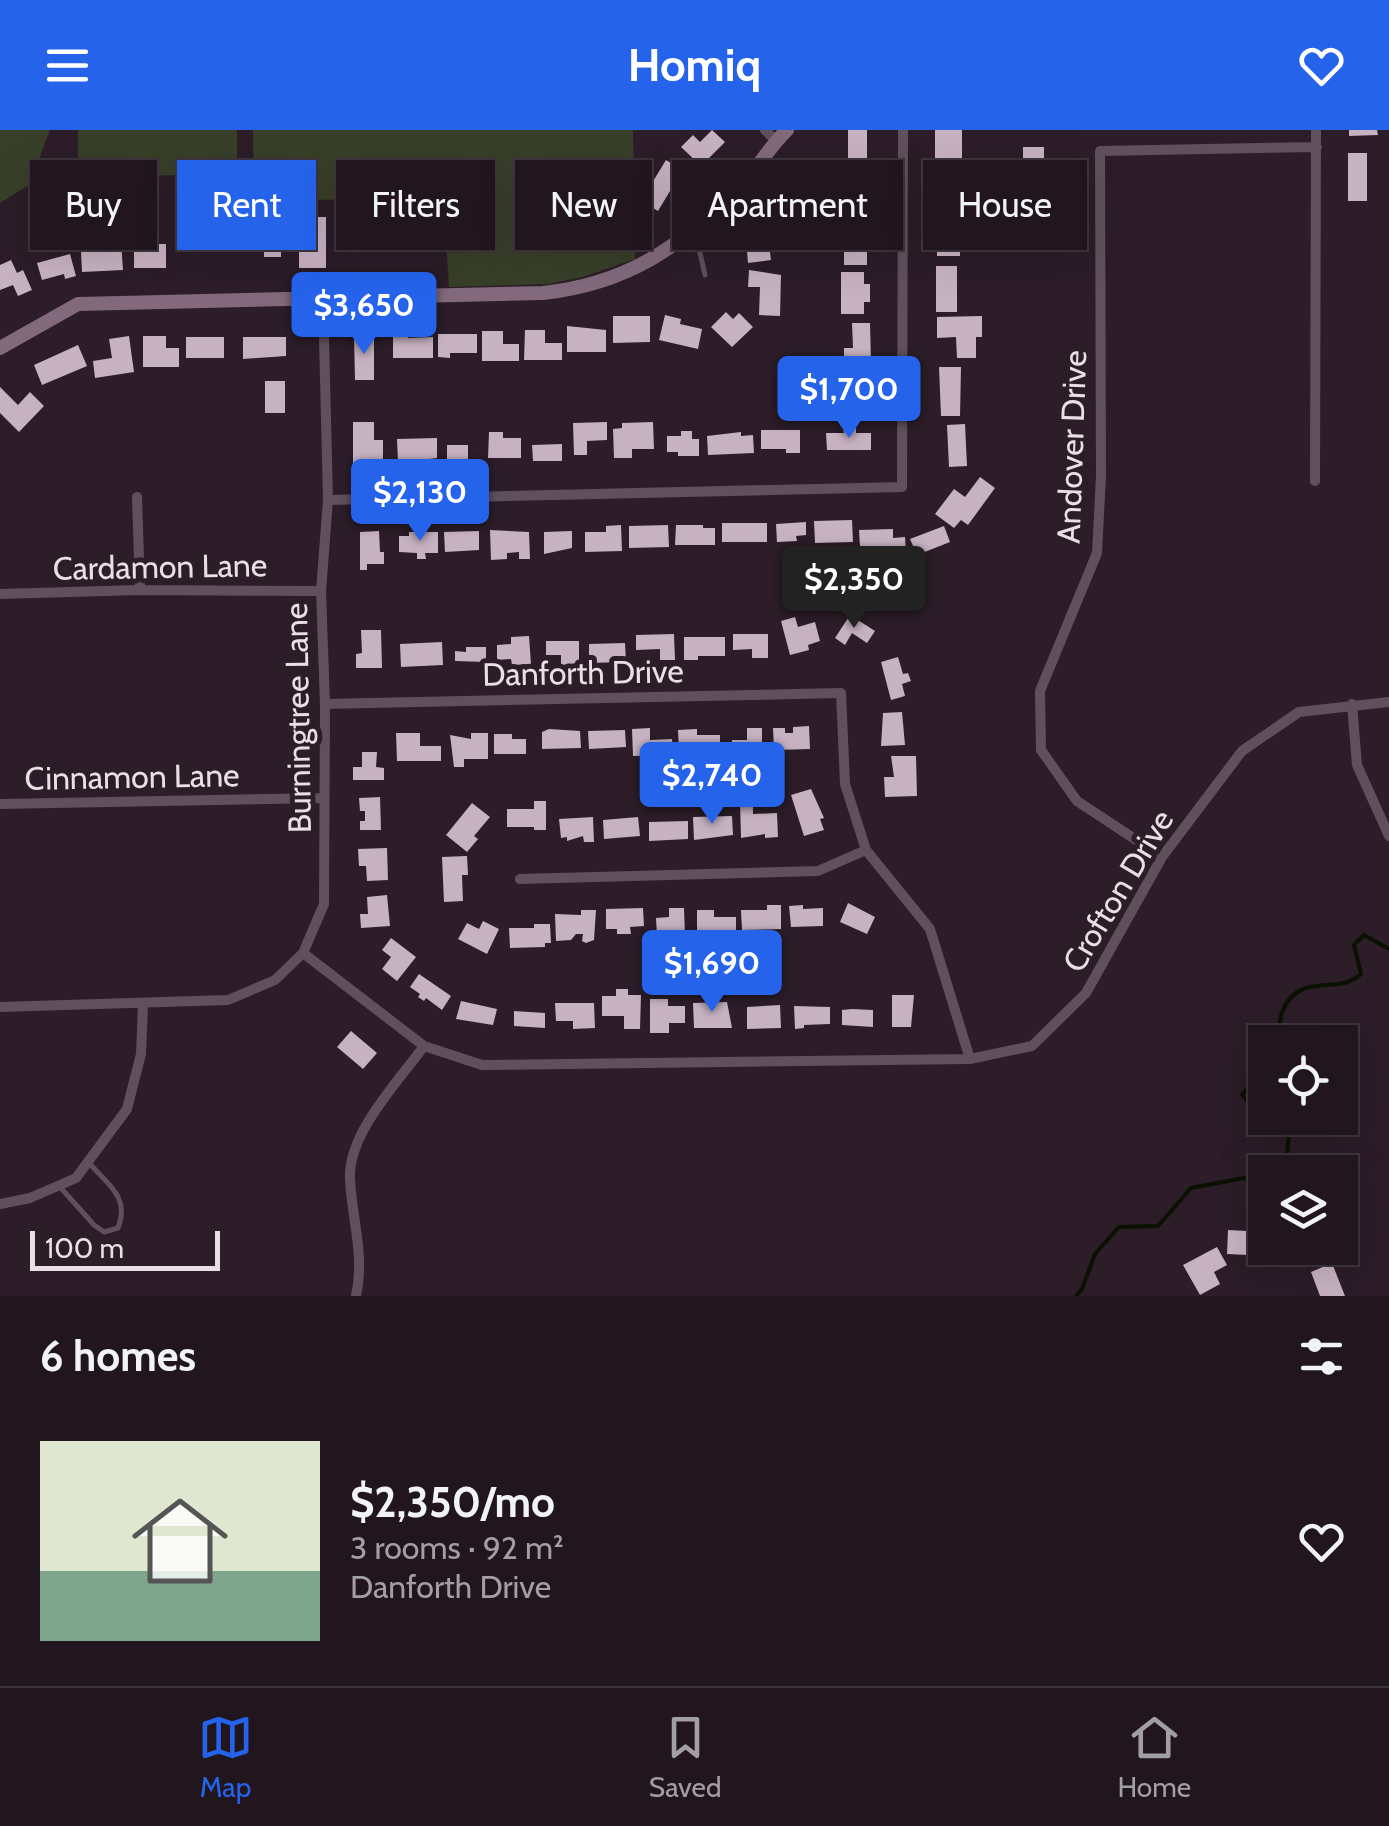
<!DOCTYPE html>
<meta charset="utf-8">
<style>
:root{--surface:#21161e;--page:#2d232b;--text:#f1f3f6;--muted:#a29fa4;--line:#3e353c;--accent:#2563eb}
body{margin:0;font-family:Cabin,sans-serif;background:var(--page);color:var(--text);height:100vh;display:flex;flex-direction:column;font-size:38px;white-space:nowrap}
*{box-sizing:border-box;margin:0}
p{font-size:32px;color:var(--muted)}
.icon{flex:none;width:55px;height:55px;fill:none;stroke:currentColor;stroke-width:2;stroke-linecap:round;stroke-linejoin:round}
.map{position:relative;height:1166px;overflow:hidden}
.details{display:flex;flex-direction:column;background:var(--surface);flex:1}
.details>*{flex:none}
.guide{position:absolute;left:30px;top:30px;width:1330px;height:90px;display:flex;gap:20px}
.controls{position:absolute;left:1248px;top:895px;display:grid;gap:20px}
.controls a{display:grid;place-items:center;width:110px;height:110px;border-radius:0px;background:var(--surface);box-shadow:0 10px 40px #0002,0 0 0 2px var(--line);font-size:50px}
.scale{position:absolute;left:30px;bottom:25px;width:190px;box-sizing:border-box;padding-left:10px;border:5px solid #eadfe7;border-top:0;font-size:28px;line-height:35px;white-space:nowrap;color:#eadfe7;-webkit-text-stroke:8px #2c1d28;paint-order:stroke}
.price{position:absolute;translate:-50% -85px;padding:0 22px;border-radius:10px;background:var(--accent);color:#fff;font-size:32px;line-height:65px;filter:drop-shadow(0 2px 5px #0008)}
.price::after{content:'';position:absolute;left:50%;top:60px;width:30px;height:22px;margin-left:-15px;background:inherit;clip-path:polygon(0 0,100% 0,50% 100%)}
.price.current{background:#222;color:#fff}
ul{padding:0;list-style:none}
li{display:flex;align-items:center;gap:30px;height:250px;padding:0 40px}
li+li{border-top:2px solid var(--line)}
li span{display:grid;place-items:center;flex:none;width:280px;height:200px;border-radius:0px;color:#555}
li>.icon{margin-inline-start:auto}
span .icon{width:120px;height:120px;fill:#fffc;stroke-width:1}
li b{font-size:42px}
h2{display:flex;justify-content:space-between;align-items:center;height:120px;padding:0 40px;font-size:42px}
.chip{padding:0 35px;border-radius:0px;background:var(--surface);box-shadow:0 10px 40px #0002,0 0 0 2px var(--line);font-size:35px;line-height:90px}
.chip.current{background:var(--accent);color:#fff}
header{display:flex;justify-content:space-between;align-items:center;height:130px;padding:0 40px;background:var(--accent);color:#fff;font-size:45px;font-weight:700}
.menu{display:flex;justify-content:space-around;align-items:center;height:140px;border-top:2px solid var(--line);background:var(--surface);font-size:28px;color:var(--muted)}
.menu a{display:grid;justify-items:center;gap:5px}
.menu .current{color:var(--accent)}
.map>svg:first-child{display:block}
.green{fill:#383f29}
.lines{fill:none;stroke-linecap:round;stroke-linejoin:round}
.stream{stroke:#0a1100;stroke-width:4}
.building{fill:#c7b2c2}
.lane{stroke:#60505c;stroke-width:5}
.street{stroke:#60505c;stroke-width:10}
.secondary{stroke:#826a7c;stroke-width:14}
.labels{text-anchor:middle;stroke-width:10;stroke-linejoin:round;paint-order:stroke}
.street-label{font-size:32px;fill:#eadfe7;stroke:#2c1d28}
</style>
<header><svg class="icon" aria-label="menu" viewBox="0 0 24 24"><path d="M4 6h16M4 12h16M4 18h16"/></svg>Homiq<svg class="icon" aria-label="heart" viewBox="0 0 24 24"><path d="M12 20l-8-8c-3-5 5-10 8-4 3-6 11-1 8 4z"/></svg></header>
<div class="map">
<svg width="1389" height="1166" viewBox="0 0 1389 1166">
<rect width="100%" height="100%" fill="#2c1d28"/>
<path class="green" d="M0,0H50L29,55L0,73Z
M78,0H237V44L78,47Z
M253,0H633L635,129L583,147L548,154L449,157L443,66L254,72Z"/>
<g class="lines">
<path class="stream" d="M1284,912C1274,893 1283,866 1306,858C1325,852 1345,859 1361,844L1354,815L1364,805L1389,819
M1265,948L1256,947L1242,965L1257,981L1265,983
M1269,1042L1287,1024L1289,1004L1272,988
M1076,1166L1082,1159L1095,1124L1119,1097L1158,1096L1191,1058L1265,1044"/>
</g>
<path class="building" d="M712,0L725,12L701,36L681,17L693,5L700,12Z
M848,0H867V30H848Z
M935,0H962V35H935Z
M1349,0H1377L1378,5L1349,6Z
M1023,17H1044V35H1055V51H1023Z
M1348,23H1367V71H1348Z
M666,30L692,46L682,62L673,56L658,81L641,71Z
M847,39H864V68H869V86H847Z
M935,42H960V83H935Z
M793,46L807,59L780,89L766,76Z
M1026,67H1059V83H1053V90H1062V107H1032V80H1026Z
M299,87H326V138H299Z
M264,92H281V127H264Z
M844,94H867V135H844Z
M937,95H960V126H937Z
M767,98L771,130L748,133L747,121H742L740,101Z
M181,100H222V121H181Z
M121,111L123,140L82,142L81,121L105,120V112Z
M134,114H166V138H134Z
M70,124L76,146L65,149L64,144L42,150L37,133Z
M11,130L17,143L23,140L32,160L18,166L13,155L0,160V135Z
M936,136H957V182H936Z
M749,140L781,145L780,186L759,185L760,157H748Z
M841,142H864V154H870V172H864V184H841Z
M726,182L733,189L739,183L753,197L732,217L711,197Z
M665,185L681,189L680,194L702,199L698,219L659,210Z
M613,186H650V212L613,213Z
M982,186V207H976V228H957L956,207L937,208V187Z
M852,193H870L871,232L844,233V218H853Z
M567,196L606,200V222H567Z
M525,200H545V213H562V230H524Z
M482,201H503V214H519V231H482Z
M393,203H408V208L433,207V228H393Z
M438,204H477V223H450V228L438,227Z
M354,205H374V250H355Z
M129,206L134,242L95,248L93,231L112,228L109,209Z
M143,206H166V218H179V237H143Z
M186,207H224V228H186Z
M243,207H286V226L243,229Z
M78,215L87,236L42,255L34,235Z
M939,237H961L960,286H941Z
M848,241H866L870,280H849Z
M265,251H285V283H265Z
M0,257L18,275L30,262L44,276L19,302L0,283Z
M353,292H374V310H383V332H372V337H353Z
M607,292V310L587,311V325H574L573,293Z
M653,292L654,319H632V328H614L613,299L622,298V293Z
M965,294L967,336L949,337L947,295Z
M843,298H856V303H871V320H827L826,303H844Z
M761,300H800V323H786V319H761Z
M681,301H692V309H699V326H678V322H667V306H681Z
M489,302H503V308H521V328H488Z
M741,302V306L753,305L754,323L708,325L707,306Z
M437,308V328L398,333L397,309Z
M562,314V331H533L532,315Z
M447,315H468V332H447Z
M980,347L995,358L968,395L961,390L954,398L935,384L954,359L965,367Z
M852,390L853,412L815,413L814,391Z
M806,392V405L796,406L797,411L777,412L776,394Z
M722,393H767V412H722Z
M621,395L622,421L585,422V402H606V396Z
M668,395L669,417L629,418V396Z
M676,395H703V398H715V415H675Z
M944,396L950,412L917,425L910,409Z
M893,399V408L905,407L906,422L878,423L877,416L860,417L859,400Z
M490,400L529,402L530,429H519V422L507,423V429L491,430Z
M379,401L380,422H384V434H367V440H360V402Z
M479,401V420L445,422L444,402Z
M572,401V418L544,424V402Z
M409,402H438V423H425L426,429H417V423L399,422V406H409Z
M850,485L875,501L867,513L852,503L845,515L835,508Z
M795,487L798,497L815,492L820,511L808,515L809,520L790,525L781,491Z
M361,500H381L382,538H356V524L362,523Z
M674,504L675,530H660V519L636,520V505Z
M733,504H768V528H752V519L733,520Z
M529,506L531,534L512,535L511,529L497,530V515L511,514V507Z
M684,507H725V526H698V530H684Z
M546,511H579V534L561,535V525H546Z
M442,512L443,535L401,537L400,514Z
M625,513L626,532L589,533V514Z
M466,517H486V532L455,531V521L466,522Z
M898,527L903,544L908,543L911,551L902,554L905,566L891,570L881,532Z
M902,582L905,615L881,616L883,583Z
M809,596L810,619L774,620L773,598H785V603H793V597Z
M650,598V610L672,609L673,625L633,626L632,599Z
M747,598H762V627H732V610H747Z
M549,599L580,601L581,618L542,619V602Z
M697,599V605H720V622L679,623L678,600Z
M625,600L626,617L589,619L588,601Z
M396,603H420V616H441V631H397Z
M471,603H488V629H464V637H454L450,605L471,609Z
M494,604H512V609H526V624H494Z
M362,622H377L376,637L384,638V650H353V637H362Z
M891,626H916L917,666L885,667L884,647H894Z
M811,659L824,688L820,689L824,700L804,706L791,665Z
M380,667L381,700H360V691H365V681H360L359,668Z
M534,671H546V700H534V697H507V679H534Z
M740,671H753V684L777,683L778,707L765,708V704L741,708Z
M472,673L490,687L474,706L478,709L467,722L446,705Z
M732,686L733,705L694,710L693,687Z
M593,687L594,712H584L583,706L567,711V707L561,708L559,689Z
M638,687L640,706L604,709L603,690Z
M688,691V709L649,711V692Z
M387,718L388,750L367,751L366,736H359L358,719Z
M467,726L468,745H462L463,771L444,772L442,727Z
M387,765L390,796L361,798L360,784H368L367,767Z
M848,773L875,787L867,804L840,792Z
M767,775H781V799L742,800L741,780H767Z
M803,775V779L823,778V796L791,797L789,776Z
M643,778L644,796L630,797L631,804H617V799H606V779Z
M669,778H684L685,806L657,807L656,788L669,787Z
M581,780H596L594,810L586,813L582,811L583,804H576L571,810L556,811L555,784L581,785Z
M697,780H714V787H736V805H697Z
M483,791L499,799L487,824L458,809L467,793L479,799Z
M534,794H550L551,813H545V817L510,818L509,798H534Z
M391,808L416,827L397,851L382,839L391,827L382,820Z
M419,844L451,866L442,880L426,868L424,871L418,867L420,864L410,857Z
M616,859H628V865H641L640,899H624V886H602V866H616Z
M892,865H914L911,897H892Z
M650,869H668V876H685V893H669V903H650Z
M461,871L497,879L493,895L456,889Z
M727,872L732,898H694L693,873Z
M555,873H594L595,898L573,899V891H556Z
M780,875L781,898L747,899V877Z
M794,876L830,877V894L804,895V898L795,899Z
M852,879L873,880V897L842,895V880Z
M514,881L545,883V898L514,896Z
M351,901L377,923L363,939L337,917Z
M1228,1100L1265,1102L1266,1134H1249V1125L1227,1124Z
M1217,1117L1227,1135L1214,1142L1220,1154L1200,1165L1183,1135Z
M1277,1118H1319L1316,1130L1297,1125L1294,1137L1273,1132Z
M1332,1133L1345,1166H1320L1311,1142Z"/>
<g class="lines">
<path class="lane" d="M695,101L705,145
M61,1058L94,1095L104,1102L118,1098C130,1068 109,1055 90,1034"/>
<path class="street" d="M765,0L776,11
M1315,351L1316,0
M137,367L140,460
M328,370L902,357L903,0
M0,464L140,460L321,461
M325,574L841,563L845,654L866,720L930,799L970,929
M1352,574L1357,635L1389,706
M0,674L324,668
M1162,727L1077,671L1041,620L1040,561L1097,423L1101,346L1100,21L1317,17
M520,749L818,741L866,720
M303,823L424,916L482,935L970,929L1032,916L1086,863L1162,727L1242,621L1299,582L1389,572
M0,877L228,870L275,850L303,823L324,774L325,574L321,461L328,370L323,168
M0,1074L30,1068L76,1048L127,979L141,924L143,874
M356,1166C365,1126 352,1089 350,1050C347,1004 398,952 424,916"/>
<path class="secondary" d="M0,218L78,174L543,163C626,154 679,118 737,60C756,42 768,18 787,0"/>
</g>
<g class="labels">
<g class="street-label">
<text transform="translate(1072 317) rotate(-88)" y="11">Andover Drive</text>
<text transform="translate(160 437) rotate(-1)" y="11">Cardamon Lane</text>
<text transform="translate(583 543) rotate(-1)" y="11">Danforth Drive</text>
<text transform="translate(298 588) rotate(-91)" y="11">Burningtree Lane</text>
<text transform="translate(132 647) rotate(-1)" y="11">Cinnamon Lane</text>
<text transform="translate(1118 761) rotate(-59)" y="11">Crofton Drive</text>
</g>
</g>
</svg>
<div class="controls">
<a><svg class="icon" aria-label="locate" viewBox="0 0 24 24"><circle cx="12" cy="12" r="6"/><path d="M12 2v4M12 18v4M2 12h4M18 12h4"/></svg></a>
<a><svg class="icon" aria-label="layers" viewBox="0 0 24 24"><path d="M12 4l9 5-9 5-9-5zM3 14l9 5 9-5"/></svg></a>
</div>
<div class="scale">100 m</div>
<b class="price" style="left:364px;top:227px">$3,650</b>
<b class="price" style="left:849px;top:311px">$1,700</b>
<b class="price" style="left:420px;top:414px">$2,130</b>
<b class="price current" style="left:854px;top:501px">$2,350</b>
<b class="price" style="left:712px;top:697px">$2,740</b>
<b class="price" style="left:712px;top:885px">$1,690</b>
<div class="guide">
<a class="chip">Buy</a>
<a class="chip current">Rent</a>
<a class="chip">Filters</a>
<a class="chip">New</a>
<a class="chip">Apartment</a>
<a class="chip">House</a>
</div>
</div>
<section class="details">
<h2>6 homes<svg class="icon" aria-label="filters" viewBox="0 0 24 24"><path d="M4 7h16M4 17h16"/><circle cx="9" cy="7" r="2"/><circle cx="15" cy="17" r="2"/></svg></h2>
<ul>
<li><span style="background:linear-gradient(#dfe7d0 65%,#7fa58c 0)"><svg class="icon" aria-label="home" viewBox="0 0 24 24"><path d="M3 11l9-7 9 7M6 9v11h12V9"/></svg></span><div><b>$2,350/mo</b><p>3 rooms · 92 m²</p><p>Danforth Drive</p></div><svg class="icon" aria-label="heart" viewBox="0 0 24 24"><path d="M12 20l-8-8c-3-5 5-10 8-4 3-6 11-1 8 4z"/></svg></li>
</ul>
</section>
<nav class="menu">
<a class="current"><svg class="icon" aria-label="map" viewBox="0 0 24 24"><path d="M3 6l6-2 6 2 6-2v14l-6 2-6-2-6 2zM9 4v14M15 6v14"/></svg>Map</a>
<a><svg class="icon" aria-label="saved" viewBox="0 0 24 24"><path d="M7 4h10v16l-5-4-5 4z"/></svg>Saved</a>
<a><svg class="icon" aria-label="home" viewBox="0 0 24 24"><path d="M3 11l9-7 9 7M6 9v11h12V9"/></svg>Home</a>
</nav>
